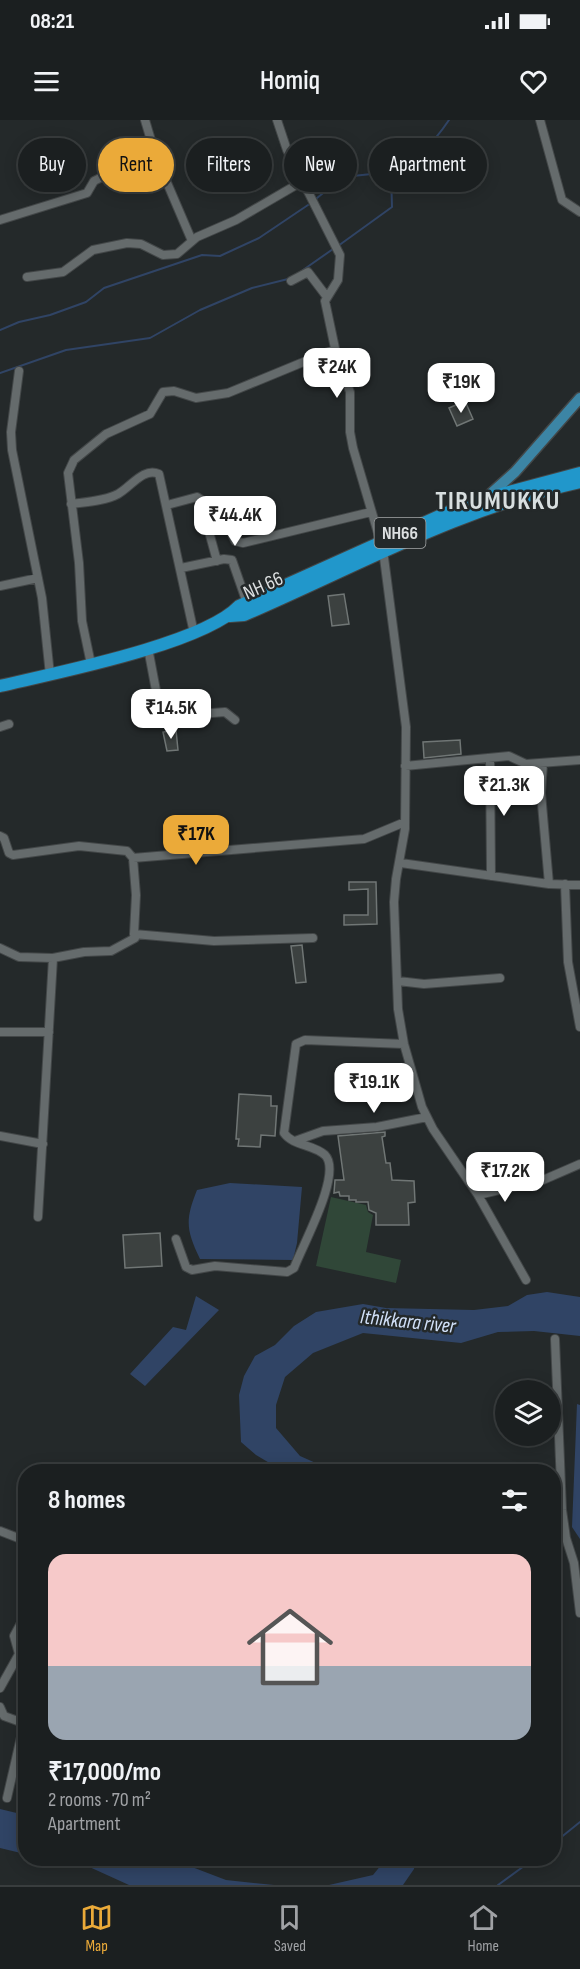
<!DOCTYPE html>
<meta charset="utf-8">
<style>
:root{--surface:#1b1f20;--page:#282c2d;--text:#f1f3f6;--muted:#a0a2a5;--line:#393d3e;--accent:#ebaa39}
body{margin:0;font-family:"Sofia Sans Condensed",sans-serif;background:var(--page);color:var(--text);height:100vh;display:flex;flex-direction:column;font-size:22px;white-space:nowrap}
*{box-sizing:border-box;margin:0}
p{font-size:20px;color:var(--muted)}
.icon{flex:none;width:33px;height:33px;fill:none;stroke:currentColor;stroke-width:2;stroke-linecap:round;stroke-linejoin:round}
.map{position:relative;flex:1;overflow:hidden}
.drawer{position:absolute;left:18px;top:1344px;width:543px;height:402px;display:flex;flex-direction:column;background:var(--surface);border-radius:24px;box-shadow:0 3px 15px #0003,0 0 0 2px var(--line)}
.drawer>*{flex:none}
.banner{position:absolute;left:18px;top:18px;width:544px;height:54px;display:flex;gap:12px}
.tools{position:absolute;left:495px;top:1260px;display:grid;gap:12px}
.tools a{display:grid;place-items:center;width:66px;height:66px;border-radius:50%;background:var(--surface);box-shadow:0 3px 15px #0003,0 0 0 2px var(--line);font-size:30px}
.price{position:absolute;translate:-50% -51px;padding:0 14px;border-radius:12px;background:#fff;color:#222;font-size:20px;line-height:39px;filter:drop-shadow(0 2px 3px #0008)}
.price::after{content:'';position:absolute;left:50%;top:36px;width:18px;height:14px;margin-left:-9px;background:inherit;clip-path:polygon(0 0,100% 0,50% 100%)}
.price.active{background:var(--accent);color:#111}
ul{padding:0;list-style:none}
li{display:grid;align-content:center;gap:12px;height:318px;padding:0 30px}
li+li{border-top:2px solid var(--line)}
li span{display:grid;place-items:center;height:186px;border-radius:18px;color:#555}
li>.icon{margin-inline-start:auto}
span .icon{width:108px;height:108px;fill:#fffc;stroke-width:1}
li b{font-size:26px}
h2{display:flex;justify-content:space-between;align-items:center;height:72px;padding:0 30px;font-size:26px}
.pill{padding:0 21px;border-radius:27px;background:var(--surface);box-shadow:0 3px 15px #0003,0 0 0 2px var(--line);font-size:21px;line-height:54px}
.pill.active{background:var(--accent);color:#111}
.status{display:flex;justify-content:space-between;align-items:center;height:42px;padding:0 30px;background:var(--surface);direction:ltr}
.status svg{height:16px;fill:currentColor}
header{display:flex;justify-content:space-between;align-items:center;height:78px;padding:0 30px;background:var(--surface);font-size:27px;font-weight:600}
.tab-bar{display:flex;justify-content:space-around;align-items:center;height:84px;border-top:2px solid var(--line);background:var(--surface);font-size:16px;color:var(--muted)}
.tab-bar a{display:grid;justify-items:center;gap:3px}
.tab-bar .active{color:var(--accent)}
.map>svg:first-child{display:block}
.green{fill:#304738}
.water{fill:#304465}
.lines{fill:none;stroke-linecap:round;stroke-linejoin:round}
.stream{stroke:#304465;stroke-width:2}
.building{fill:#3c4140;stroke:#707675;stroke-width:1.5}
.minor-casing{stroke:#434748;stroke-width:10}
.major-casing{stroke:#434748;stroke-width:13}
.highway-casing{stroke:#434748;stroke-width:14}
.minor{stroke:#656b6c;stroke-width:8}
.major{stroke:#3c85a5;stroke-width:10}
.highway{stroke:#2197cb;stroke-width:12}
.labels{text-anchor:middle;stroke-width:5;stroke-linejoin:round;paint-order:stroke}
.shield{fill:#24292a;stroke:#a5a8a9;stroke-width:1.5}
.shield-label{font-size:18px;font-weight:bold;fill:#dcdfe0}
.street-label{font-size:20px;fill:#dcdfe0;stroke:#24292a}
.water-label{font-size:21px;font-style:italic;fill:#d1e0f8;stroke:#24292a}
.district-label{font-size:26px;font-weight:bold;letter-spacing:1.5px;fill:#d8dfe0;stroke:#24292a}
</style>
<div class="status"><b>08:21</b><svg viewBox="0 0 49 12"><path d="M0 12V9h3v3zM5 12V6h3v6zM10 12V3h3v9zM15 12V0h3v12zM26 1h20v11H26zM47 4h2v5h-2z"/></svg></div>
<header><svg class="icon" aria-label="menu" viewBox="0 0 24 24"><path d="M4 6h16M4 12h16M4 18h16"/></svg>Homiq<svg class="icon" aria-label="heart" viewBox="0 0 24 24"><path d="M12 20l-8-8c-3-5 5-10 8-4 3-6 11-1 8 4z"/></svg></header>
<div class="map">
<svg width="580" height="1765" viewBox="0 0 580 1765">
<rect width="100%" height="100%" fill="#24292a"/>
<path class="green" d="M331,1077L366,1085L368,1092L373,1095L366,1132L401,1140L396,1163L316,1146Z"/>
<path class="water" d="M230,1063L302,1067L297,1123L293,1140L200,1139C186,1110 185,1100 197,1070Z
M547,1172L580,1177V1216L534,1211L498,1212L461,1223L363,1213L313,1233L285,1257L276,1285V1308L300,1336L334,1351H283L256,1335L241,1322L239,1275L244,1256L255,1236L275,1225L294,1206L316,1192L363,1184L386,1188L474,1190L508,1186L527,1175Z
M196,1176L219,1190L145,1266L130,1254L173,1207L186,1210Z
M577,1284L580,1285V1419L572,1407Z
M0,1689L25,1695V1734L0,1728Z
M61,1739H171L226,1760L274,1765H129L74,1740Z
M386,1739H416L414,1749L403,1765H329L373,1755Z"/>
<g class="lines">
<path class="stream" d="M317,78L343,57L391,52
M338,126L392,87L391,52C417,39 433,24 449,0
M303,150L333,129
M0,210L19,202L50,195L86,182L104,168L202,135L220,136L259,118L308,85
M0,253L66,230L150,218L200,190L252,168L288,159
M554,1723L580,1702
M498,1765L535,1738"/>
</g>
<path class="building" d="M465,281L473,299L457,306L449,288Z
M344,474L349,504L332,506L328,476Z
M176,610L178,630L167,631L163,612Z
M460,620L461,634L424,638L423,622Z
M349,762H376L377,804L344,805V795H368V769L349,770Z
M302,825L306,862L296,863L291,826Z
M239,974L271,976V986H277L275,1016L261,1015L260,1027L238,1026L239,1019H236Z
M385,1012V1016L382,1017L386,1043H390L392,1060L414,1061L415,1082L408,1083L409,1105H376V1093L369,1090L368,1082H356V1080H349V1076H340L339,1072L334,1073L335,1060H344L338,1016Z
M160,1113L162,1146L125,1148L123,1115Z"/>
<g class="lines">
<g class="minor-casing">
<path id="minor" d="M145,0L156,37L192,121
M277,0L287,30L340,135L338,160L325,181L336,233L350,272V312L353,328L383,430L406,607L405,709L396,759L394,782L398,889L404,924L422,987L433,1009L478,1075
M540,0L562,80L580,92
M0,100L87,73L94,61L100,58L159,43
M27,157L63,152L93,130L127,123L141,124L163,135L177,134L197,117L236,100L303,61
M291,161L308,152L327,177
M19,251L11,312L12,330L42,478L50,555
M71,384C86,382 105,381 118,374C131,367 143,347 159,354L194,513
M167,385L197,377L200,379L217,441
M228,406L235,421L243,423L371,392
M181,448L224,439L232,440L247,483
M0,466L38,458
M148,528L161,597L225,592L235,600
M91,544L82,501L79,443L68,353L74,340L106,314L150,294L163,272L174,271L196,278L228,273L335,229
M0,607L9,604
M490,638L491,756
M543,643L541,673L549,764
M405,646L509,636L526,644L580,640
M0,716L4,718L9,733L13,735L79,726L127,731L133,738L364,719L405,702
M133,738L136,775L134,814
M401,743L549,764L580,765
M565,764L568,842L580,907
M0,828L19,837L53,838L84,832L111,831L135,818L134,814L214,821L313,818
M398,861L424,864L500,858
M0,912H49
M0,1016L43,1024
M295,1021L323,1011L377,1007L427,997
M38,1097L53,838
M176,1119L186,1147L192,1150L215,1146L287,1152L294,1148C302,1126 343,1053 325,1035C313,1024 293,1026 284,1013L296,924L305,920L404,924
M526,1160L478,1075L543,1060L580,1044
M555,1219L562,1390L566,1418L574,1443L580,1493
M0,1411L26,1421
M0,1568L19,1534L14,1516L26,1494
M0,1587L4,1596L26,1604
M7,1678L24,1604"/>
</g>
<g class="major-casing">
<path id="major" d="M486,378L515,352L580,278"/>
</g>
<g class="highway-casing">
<path id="highway" d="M230,496L244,495C358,446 457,389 580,362
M0,566C55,553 203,524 239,486L446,393L486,378L580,353"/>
</g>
<use href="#minor" class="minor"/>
<use href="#major" class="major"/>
<use href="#highway" class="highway"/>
</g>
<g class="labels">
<rect class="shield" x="374.5" y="398" width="51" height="30" rx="4.5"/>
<g class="shield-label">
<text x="400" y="419">NH66</text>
</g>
<g class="street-label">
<text transform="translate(263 465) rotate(-24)" y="7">NH 66</text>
</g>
<g class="water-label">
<text transform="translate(408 1201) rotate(6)" y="7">Ithikkara river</text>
</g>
<g class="district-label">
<text x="498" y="389">TIRUMUKKU</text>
</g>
</g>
</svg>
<div class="tools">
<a><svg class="icon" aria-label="layers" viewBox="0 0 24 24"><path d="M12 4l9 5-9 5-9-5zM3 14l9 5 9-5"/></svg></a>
</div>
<b class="price" style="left:337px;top:279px">₹24K</b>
<b class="price" style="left:461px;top:294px">₹19K</b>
<b class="price" style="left:235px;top:427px">₹44.4K</b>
<b class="price" style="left:171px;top:620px">₹14.5K</b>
<b class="price" style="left:504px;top:697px">₹21.3K</b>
<b class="price active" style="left:196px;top:746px">₹17K</b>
<b class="price" style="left:374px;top:994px">₹19.1K</b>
<b class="price" style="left:505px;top:1083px">₹17.2K</b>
<div class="banner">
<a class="pill">Buy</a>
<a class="pill active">Rent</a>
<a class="pill">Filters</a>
<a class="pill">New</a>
<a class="pill">Apartment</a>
</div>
<section class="drawer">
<h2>8 homes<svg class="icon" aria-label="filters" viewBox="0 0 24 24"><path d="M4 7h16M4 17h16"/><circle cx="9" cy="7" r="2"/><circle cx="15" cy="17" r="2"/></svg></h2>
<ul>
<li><span style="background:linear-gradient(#f6c9c9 60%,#9aa5b1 0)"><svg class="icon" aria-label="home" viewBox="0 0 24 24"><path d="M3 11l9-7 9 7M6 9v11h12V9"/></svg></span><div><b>₹17,000/mo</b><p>2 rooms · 70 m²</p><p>Apartment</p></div></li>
</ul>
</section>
</div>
<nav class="tab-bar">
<a class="active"><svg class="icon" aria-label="map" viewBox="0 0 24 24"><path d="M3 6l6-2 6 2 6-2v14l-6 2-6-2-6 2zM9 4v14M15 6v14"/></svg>Map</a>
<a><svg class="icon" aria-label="saved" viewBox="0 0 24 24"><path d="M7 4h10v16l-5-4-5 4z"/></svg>Saved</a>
<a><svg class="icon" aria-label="home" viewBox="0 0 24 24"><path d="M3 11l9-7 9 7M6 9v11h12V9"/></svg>Home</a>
</nav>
